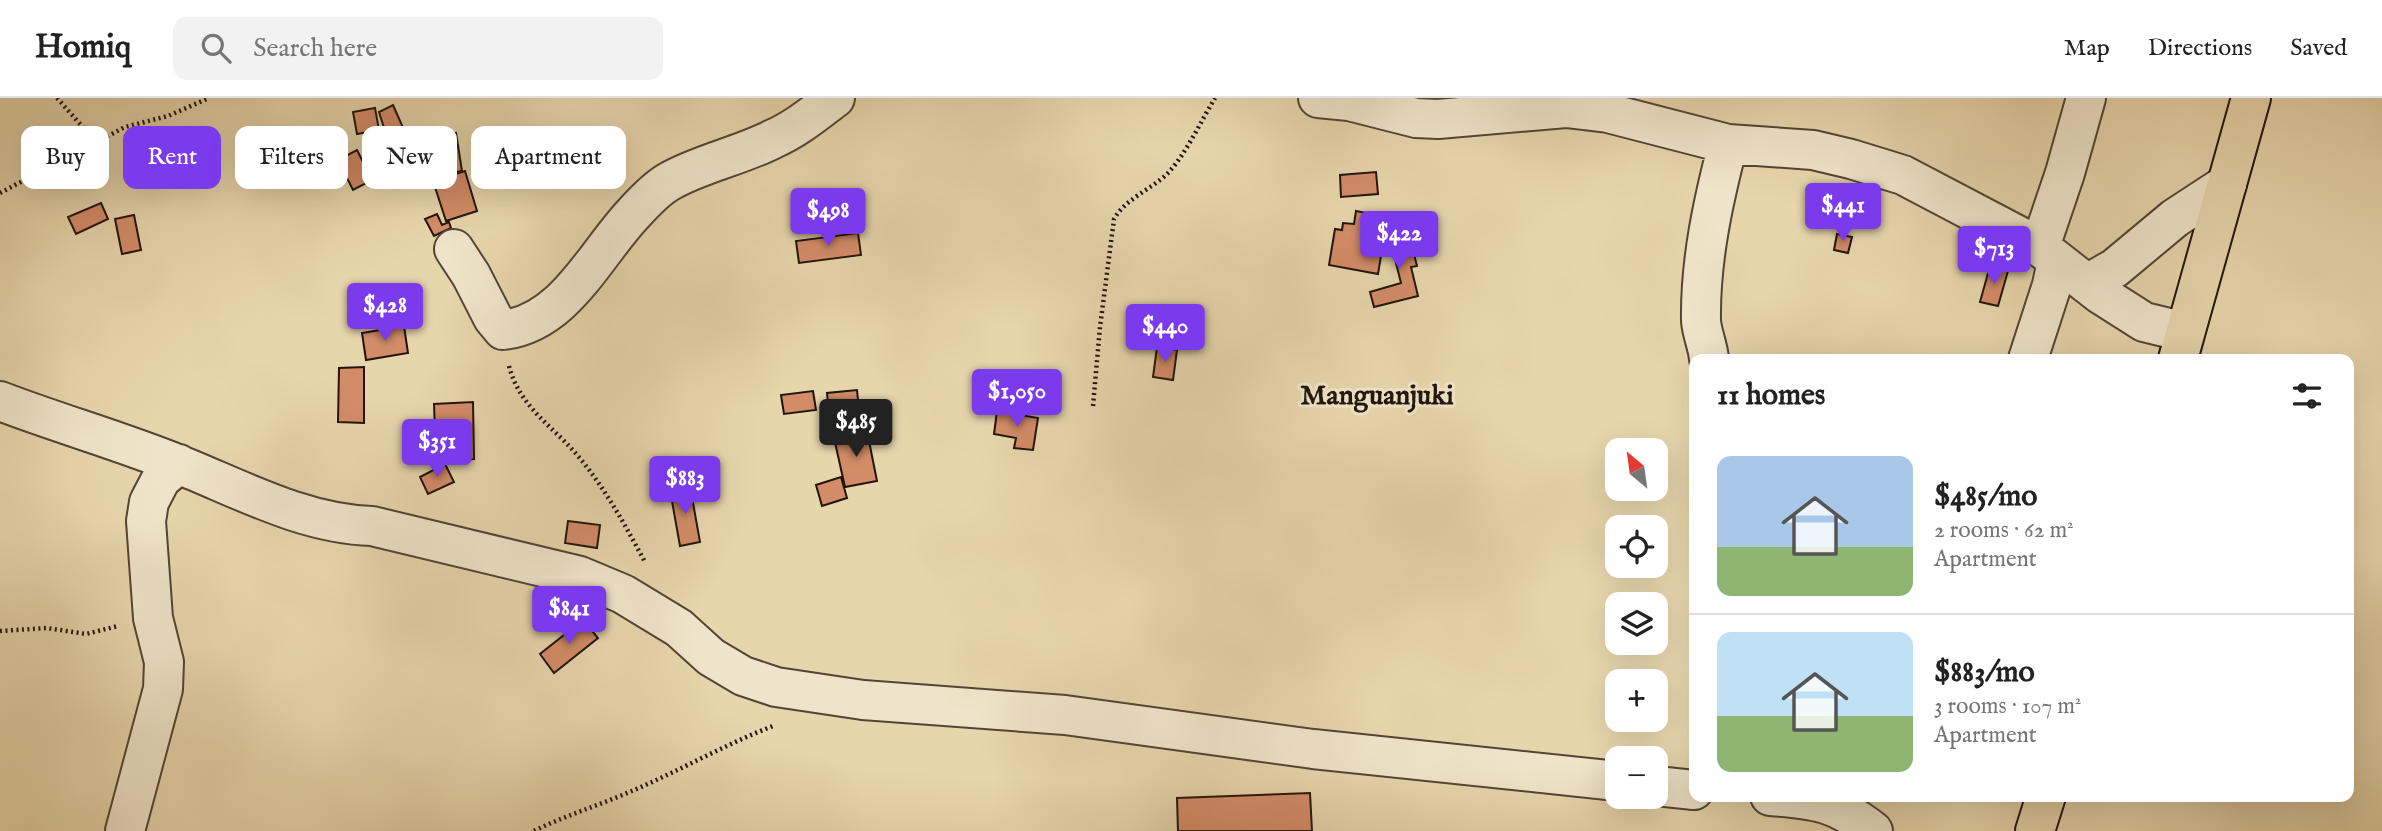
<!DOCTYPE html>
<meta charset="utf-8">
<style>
:root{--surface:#fff;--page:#f2f2f2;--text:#222;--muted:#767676;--line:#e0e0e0;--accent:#7c3aed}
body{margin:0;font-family:"IM FELL English",serif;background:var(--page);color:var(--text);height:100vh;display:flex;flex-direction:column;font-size:26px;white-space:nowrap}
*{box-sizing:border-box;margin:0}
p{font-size:23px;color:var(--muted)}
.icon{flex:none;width:38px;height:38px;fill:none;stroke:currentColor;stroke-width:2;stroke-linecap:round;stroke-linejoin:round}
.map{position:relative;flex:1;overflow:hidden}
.sheet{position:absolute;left:1689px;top:256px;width:665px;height:448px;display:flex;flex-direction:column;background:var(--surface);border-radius:14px;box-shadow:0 7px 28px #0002}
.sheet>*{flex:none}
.guide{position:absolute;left:21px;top:28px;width:665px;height:63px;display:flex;gap:14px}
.needle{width:46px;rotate:331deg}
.controls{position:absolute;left:1605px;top:340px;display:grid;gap:14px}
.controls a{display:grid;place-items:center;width:63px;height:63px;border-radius:14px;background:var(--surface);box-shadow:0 7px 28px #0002;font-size:35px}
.price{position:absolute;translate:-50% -60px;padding:0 16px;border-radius:7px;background:var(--accent);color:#fff;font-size:23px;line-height:46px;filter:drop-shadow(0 2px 4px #0008)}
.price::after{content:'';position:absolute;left:50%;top:42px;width:21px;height:16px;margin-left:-10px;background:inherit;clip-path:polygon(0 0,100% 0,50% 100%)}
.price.active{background:#222;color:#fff}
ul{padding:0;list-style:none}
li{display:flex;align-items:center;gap:21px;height:175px;padding:0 28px}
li+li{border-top:2px solid var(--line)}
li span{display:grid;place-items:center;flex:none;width:196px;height:140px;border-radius:14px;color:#555}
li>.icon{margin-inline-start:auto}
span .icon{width:84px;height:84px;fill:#fffc;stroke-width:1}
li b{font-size:30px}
h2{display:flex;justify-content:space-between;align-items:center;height:84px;padding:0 28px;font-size:30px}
.pill{padding:0 24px;border-radius:14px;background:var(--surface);box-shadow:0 7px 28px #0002;font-size:24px;line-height:63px}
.pill.active{background:var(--accent);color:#fff}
header{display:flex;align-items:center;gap:42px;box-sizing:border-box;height:98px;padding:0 35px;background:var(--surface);border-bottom:2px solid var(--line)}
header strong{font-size:33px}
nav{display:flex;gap:38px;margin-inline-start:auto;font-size:24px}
.search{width:490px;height:63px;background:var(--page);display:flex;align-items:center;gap:18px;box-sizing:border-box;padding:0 24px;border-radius:14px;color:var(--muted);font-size:26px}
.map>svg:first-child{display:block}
.building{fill:#d38c68;stroke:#21150d;stroke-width:2}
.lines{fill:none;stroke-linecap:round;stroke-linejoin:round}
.minor-casing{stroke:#524535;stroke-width:42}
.major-casing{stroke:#21150d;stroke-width:42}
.path{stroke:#21150d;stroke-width:4.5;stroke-dasharray:2 3.5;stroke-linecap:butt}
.minor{stroke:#efe4c9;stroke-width:38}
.major{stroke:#e7d5ac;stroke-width:38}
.labels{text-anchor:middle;stroke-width:6;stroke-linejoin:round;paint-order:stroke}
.quarter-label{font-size:28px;font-weight:bold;fill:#21150d;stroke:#efe4c9}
</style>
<header>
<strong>Homiq</strong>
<div class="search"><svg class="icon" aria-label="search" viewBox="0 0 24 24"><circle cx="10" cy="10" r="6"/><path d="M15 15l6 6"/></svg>Search here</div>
<nav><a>Map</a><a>Directions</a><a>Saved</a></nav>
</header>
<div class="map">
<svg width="2382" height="733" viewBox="0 0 2382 733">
<rect width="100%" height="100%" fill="#e7d5ac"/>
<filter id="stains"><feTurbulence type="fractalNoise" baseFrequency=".00286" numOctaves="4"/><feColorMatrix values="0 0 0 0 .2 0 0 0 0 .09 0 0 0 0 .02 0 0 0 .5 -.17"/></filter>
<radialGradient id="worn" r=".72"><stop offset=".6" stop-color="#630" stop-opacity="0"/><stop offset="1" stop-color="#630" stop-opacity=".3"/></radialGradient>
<path class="building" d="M393,7L408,41L390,49L379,14Z
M375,10L379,32L357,36L353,14Z
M456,35L462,73L434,78L428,40Z
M357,52L372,82L353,92L338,62Z
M465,73L477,113L446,123L433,83Z
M1376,74L1378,96L1341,99L1340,77Z
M101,105L108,121L76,136L68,119Z
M1356,113L1382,118L1379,133L1385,134L1378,176L1329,167L1335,131L1342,132L1343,125L1354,126Z
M437,116L442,127L449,124L451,130L434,138L425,121Z
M134,117L141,152L122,156L115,121Z
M1407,129L1417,168L1411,169L1418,198L1374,209L1370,194L1401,185L1388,133Z
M858,135L861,157L799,165L796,143Z
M1837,136L1852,139L1848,155L1834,152Z
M1990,168L2008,173L1998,208L1980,204Z
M404,228L408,255L366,262L362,235Z
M1157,249L1177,252L1173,282L1153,279Z
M364,269V325L338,324L339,270Z
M857,292L861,332L831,335L827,295Z
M813,293L816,312L784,316L781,297Z
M473,304L474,361L436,363L434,306Z
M997,313L1038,320L1033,352L1014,350L1016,340L994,336Z
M867,333L877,383L845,389L834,340Z
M445,366L454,384L428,396L420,379Z
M841,379L847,400L822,408L816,387Z
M690,388L700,444L680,448L670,392Z
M568,423L600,427L597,450L565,445Z
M583,522L598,540L554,575L540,556Z
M1310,695L1312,733H1178L1177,700Z"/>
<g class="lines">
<g class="minor-casing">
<path id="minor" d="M1318,0L1349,3L1416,20L1438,21L1566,10L1608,15L1728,46L1813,52L1851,61L1903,77L2040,149L2100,196L2144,224L2185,234
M2040,149L2065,75L2086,0
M454,151L471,177L493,220L503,232C565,225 595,156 634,115C644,104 657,90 670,83C702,65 740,58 773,41C796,31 815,15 835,0
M2087,186L2115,170L2175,120L2227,86
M1709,261C1708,248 1702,236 1701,223C1700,163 1713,104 1728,46
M2028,261L2052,187L2057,163
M0,303C60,326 121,343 180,367C242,392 304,426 372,428L580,478L623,496L679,530L711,559L743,578L776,589L863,602L1065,617L1313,651L1617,683
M1656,688L1694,692
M1770,698C1816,701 1836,704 1873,733
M125,733L163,591L164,564L153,520L146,423L149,404L161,381L179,366"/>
</g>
<g class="major-casing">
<path id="major" d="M2178,261L2251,0
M2035,733L2046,698"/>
</g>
<path class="path" d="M57,0L96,44
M0,95L125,29L168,18L209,0
M509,268C520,310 553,328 578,358C605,390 625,427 645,464
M1093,308L1100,229L1114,121C1125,101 1152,91 1168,75C1186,56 1201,23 1215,0
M0,533L47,530L86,536L118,528
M534,733C562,719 591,710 620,698C672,677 721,648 773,628"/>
<use href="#minor" class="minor"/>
<use href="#major" class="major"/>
</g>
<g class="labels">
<g class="quarter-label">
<text x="1377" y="306">Manguanjuki</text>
</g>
</g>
<rect width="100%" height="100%" filter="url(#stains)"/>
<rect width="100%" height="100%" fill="url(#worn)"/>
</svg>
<div class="controls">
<a><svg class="needle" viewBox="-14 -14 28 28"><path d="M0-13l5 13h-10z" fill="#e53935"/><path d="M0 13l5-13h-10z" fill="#767676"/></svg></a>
<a><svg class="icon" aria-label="locate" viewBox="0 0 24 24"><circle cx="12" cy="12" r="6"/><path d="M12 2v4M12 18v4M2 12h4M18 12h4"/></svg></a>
<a><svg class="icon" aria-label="layers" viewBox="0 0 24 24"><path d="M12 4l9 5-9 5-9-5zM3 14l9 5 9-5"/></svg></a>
<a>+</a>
<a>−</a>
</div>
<b class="price" style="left:1843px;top:145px">$441</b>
<b class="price" style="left:828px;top:150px">$498</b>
<b class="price" style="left:1399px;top:173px">$422</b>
<b class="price" style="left:1994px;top:188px">$713</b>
<b class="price" style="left:385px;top:245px">$428</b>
<b class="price" style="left:1165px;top:266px">$440</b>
<b class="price" style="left:1017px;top:331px">$1,050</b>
<b class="price active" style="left:856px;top:361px">$485</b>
<b class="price" style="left:437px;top:381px">$351</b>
<b class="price" style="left:685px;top:418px">$883</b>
<b class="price" style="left:569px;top:548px">$841</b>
<div class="guide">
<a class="pill">Buy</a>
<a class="pill active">Rent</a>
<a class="pill">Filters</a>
<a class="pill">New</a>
<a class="pill">Apartment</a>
</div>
<section class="sheet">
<h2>11 homes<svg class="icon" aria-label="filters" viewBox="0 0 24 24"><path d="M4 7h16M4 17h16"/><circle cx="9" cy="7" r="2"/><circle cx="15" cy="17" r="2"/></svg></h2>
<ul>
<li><span style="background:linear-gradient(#a9c7e8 65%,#8fb573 0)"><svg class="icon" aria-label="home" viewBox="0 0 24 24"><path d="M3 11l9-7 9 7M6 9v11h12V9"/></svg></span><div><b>$485/mo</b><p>2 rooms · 62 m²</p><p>Apartment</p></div></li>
<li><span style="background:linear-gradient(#bfe0f5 60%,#8fb573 0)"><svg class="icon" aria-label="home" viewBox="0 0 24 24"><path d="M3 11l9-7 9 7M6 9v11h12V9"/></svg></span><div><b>$883/mo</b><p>3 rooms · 107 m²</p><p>Apartment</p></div></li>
</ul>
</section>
</div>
